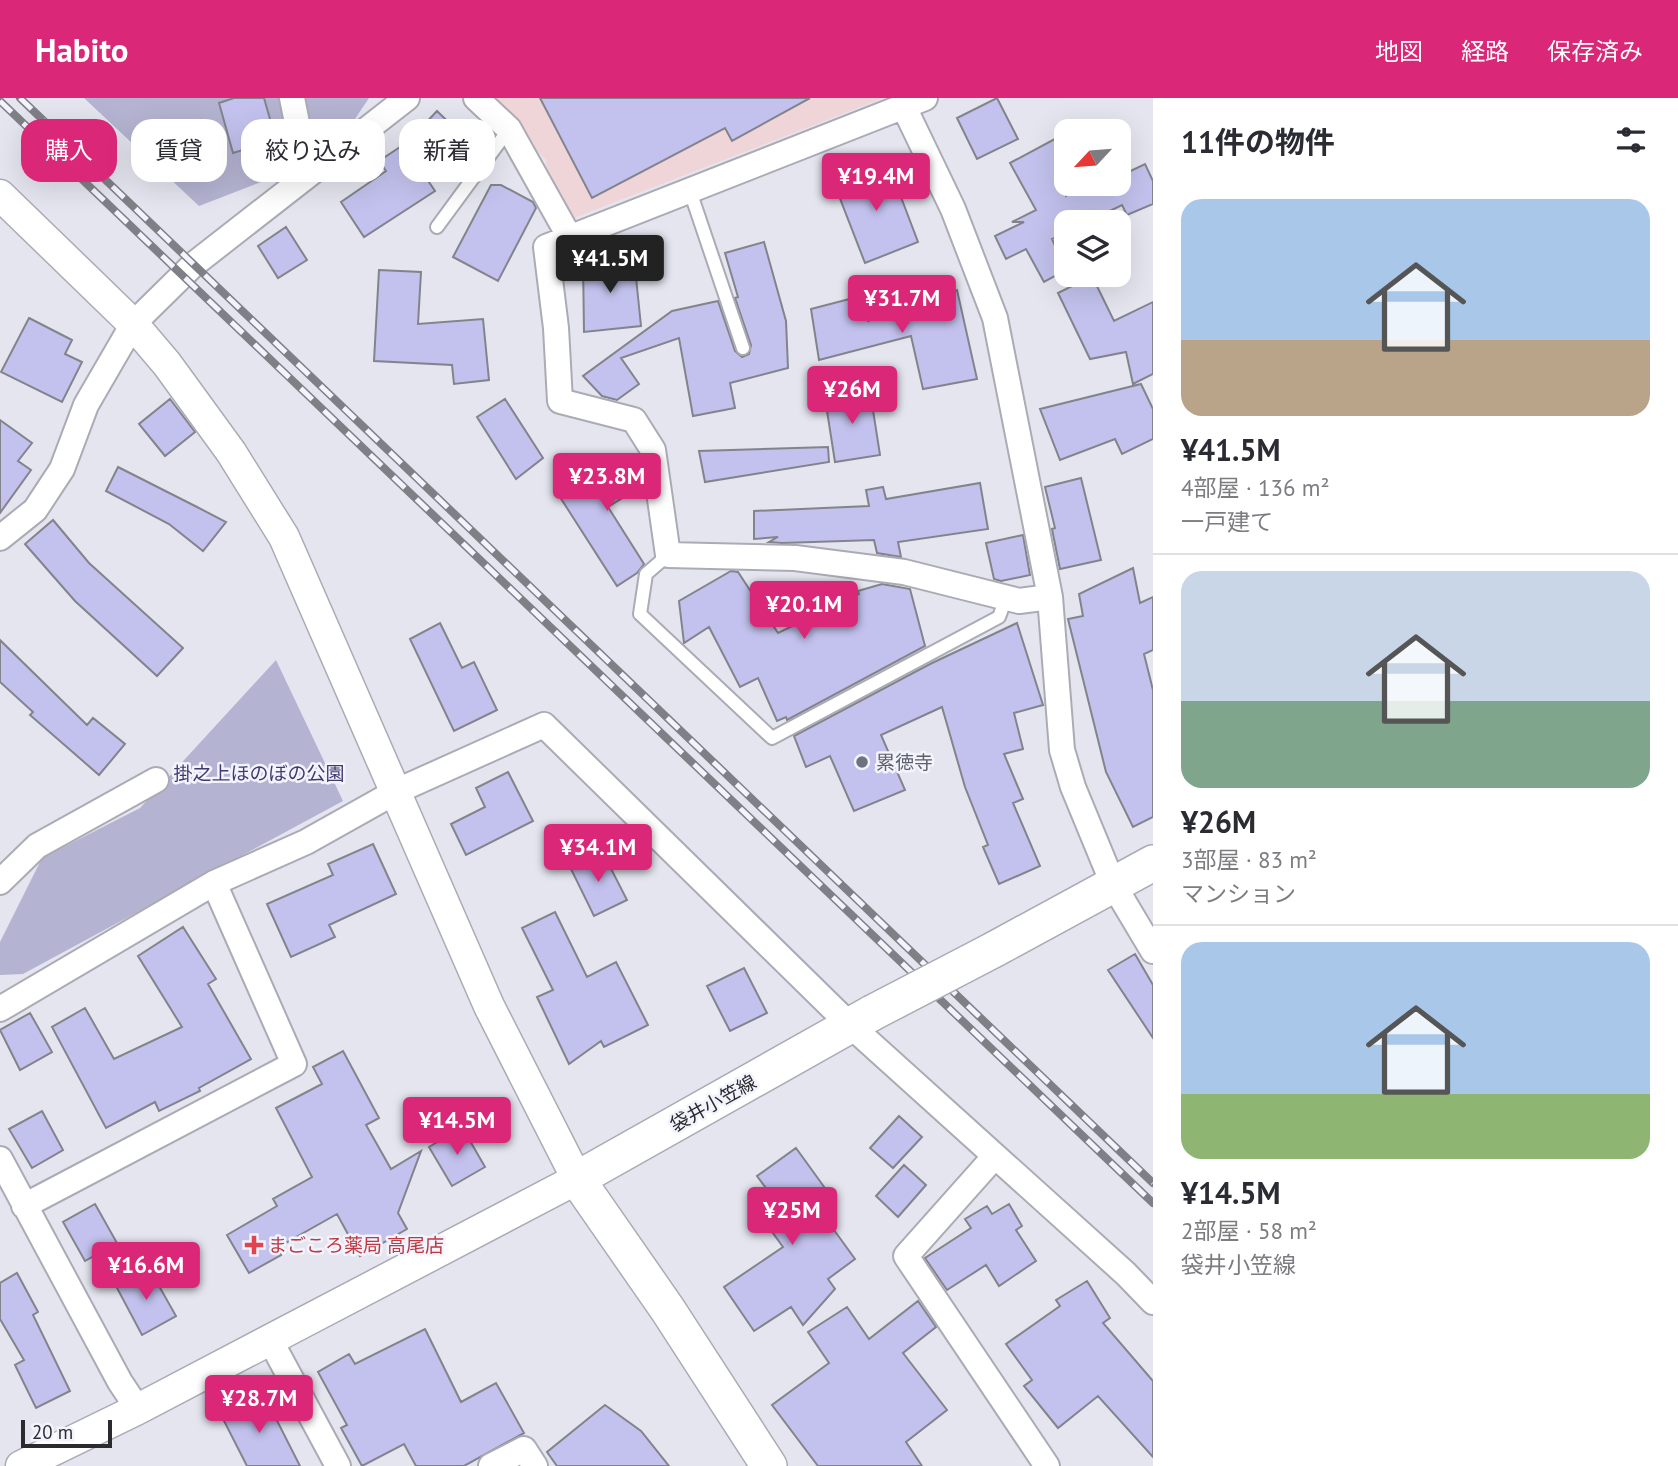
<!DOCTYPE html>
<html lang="ja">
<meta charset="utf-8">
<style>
:root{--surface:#fff;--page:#f7f7f7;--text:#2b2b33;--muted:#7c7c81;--line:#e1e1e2;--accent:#db2777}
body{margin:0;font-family:"PT Sans","Noto Sans JP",sans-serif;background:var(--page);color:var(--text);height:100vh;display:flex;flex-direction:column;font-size:26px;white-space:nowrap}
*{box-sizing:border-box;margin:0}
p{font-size:23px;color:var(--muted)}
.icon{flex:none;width:38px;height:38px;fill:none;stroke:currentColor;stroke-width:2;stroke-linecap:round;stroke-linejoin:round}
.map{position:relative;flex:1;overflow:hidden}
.drawer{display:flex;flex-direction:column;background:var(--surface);width:525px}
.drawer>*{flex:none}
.banner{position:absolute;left:21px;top:21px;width:665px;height:63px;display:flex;gap:14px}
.needle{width:46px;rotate:244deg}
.controls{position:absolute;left:1054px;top:21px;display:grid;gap:14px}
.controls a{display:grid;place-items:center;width:77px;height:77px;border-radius:14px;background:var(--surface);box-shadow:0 7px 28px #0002;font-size:35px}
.scale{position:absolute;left:21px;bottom:18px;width:91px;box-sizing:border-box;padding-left:7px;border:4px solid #2b2b2f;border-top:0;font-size:19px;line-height:24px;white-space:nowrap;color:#2b2b2f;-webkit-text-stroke:5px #f3f3fd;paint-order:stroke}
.price{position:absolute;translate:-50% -60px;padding:0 16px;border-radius:7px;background:var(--accent);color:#fff;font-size:23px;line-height:46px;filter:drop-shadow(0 2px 4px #0008)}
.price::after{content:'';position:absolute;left:50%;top:42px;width:21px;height:16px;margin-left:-10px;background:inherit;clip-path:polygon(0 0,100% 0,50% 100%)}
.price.active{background:#222;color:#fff}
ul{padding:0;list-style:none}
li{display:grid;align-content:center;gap:14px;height:371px;padding:0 28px}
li+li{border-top:2px solid var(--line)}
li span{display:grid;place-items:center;height:217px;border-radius:21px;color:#555}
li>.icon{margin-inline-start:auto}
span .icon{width:126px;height:126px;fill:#fffc;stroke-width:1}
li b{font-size:30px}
h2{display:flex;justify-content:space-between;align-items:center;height:84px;padding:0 28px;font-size:30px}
.pill{padding:0 24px;border-radius:21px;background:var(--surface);box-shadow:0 7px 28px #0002;font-size:24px;line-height:63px}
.pill.active{background:var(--accent);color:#fff}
header{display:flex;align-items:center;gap:42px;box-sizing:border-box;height:98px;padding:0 35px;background:var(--accent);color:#fff}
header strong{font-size:33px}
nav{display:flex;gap:38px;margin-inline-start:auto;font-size:24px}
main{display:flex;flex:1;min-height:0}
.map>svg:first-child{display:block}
.education{fill:#f0d5d8}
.green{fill:#b4b4d2}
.building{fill:#c3c2ee;stroke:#83838c;stroke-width:2}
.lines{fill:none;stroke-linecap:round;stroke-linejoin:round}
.service-casing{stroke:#ababb5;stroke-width:16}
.minor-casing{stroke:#ababb5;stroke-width:28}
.tertiary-casing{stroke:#ababb5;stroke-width:33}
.secondary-casing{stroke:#ababb5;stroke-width:38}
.service{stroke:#fff;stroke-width:12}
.minor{stroke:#fff;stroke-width:24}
.tertiary{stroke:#fff;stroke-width:30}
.secondary{stroke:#fff;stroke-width:35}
.rail-casing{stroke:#7f7f86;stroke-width:8}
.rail{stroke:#f3f3fd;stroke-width:5;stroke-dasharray:16;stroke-linecap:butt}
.secondary-bridge-casing{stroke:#ababb5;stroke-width:38;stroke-linecap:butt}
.secondary-bridge{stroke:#fff;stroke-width:35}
.worship-dot{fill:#6b7280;stroke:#f3f3fd;stroke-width:2.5}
.health-dot{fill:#e0444e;stroke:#f3f3fd;stroke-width:2.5}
.labels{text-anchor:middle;stroke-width:5;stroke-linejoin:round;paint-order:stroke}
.worship-label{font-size:19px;fill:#5b616d;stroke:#f3f3fd;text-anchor:start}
.park-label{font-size:19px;fill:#3f3a70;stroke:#f3f3fd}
.street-label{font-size:19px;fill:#2b2b2f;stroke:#f3f3fd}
.health-label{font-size:19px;fill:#be3a42;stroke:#f3f3fd;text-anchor:start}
</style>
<header>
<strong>Habito</strong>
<nav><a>地図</a><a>経路</a><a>保存済み</a></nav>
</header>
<main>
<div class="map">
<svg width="1153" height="1368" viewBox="0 0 1153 1368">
<rect width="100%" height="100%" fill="#e5e5f0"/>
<path class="education" d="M485,0H884L548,130L546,62Z"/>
<path class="green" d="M84,0H369L331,57L199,108Z
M276,562L343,703L23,876L0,877V844L42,760L140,710Z"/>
<path class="building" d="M234,0H264L276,42L233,55L219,5Z
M540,0H810L732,43L725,30L592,100Z
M997,0L1018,41L977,61L957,20Z
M437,13L468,43L429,84L435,93L364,139L341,104L386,73L379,63L409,43Z
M1066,35V98L1090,86H1118V79L1145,66L1153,83V106L1127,117L1122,107L1087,124H1066V135L1052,141L1066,172L1044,184L1026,151L1006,161L995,138L1024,124H1012L1036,112L1010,65Z
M888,65L918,144L865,165L834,85Z
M491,87H501L533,104L536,110L498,183L453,159Z
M286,129L307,162L278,180L258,148Z
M764,144L786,223L788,270L730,285L735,310L693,318L679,240L621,260L639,286L617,302L602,298L583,278L672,213L718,203L735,253L742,259L749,256L751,247L735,200L738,199L725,155Z
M634,160L641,228L584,234L583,163Z
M379,172L421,174L418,226L483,221L489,282L454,286L452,267L374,263Z
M1092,178L1114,223L1153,204V276L1133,286L1126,254L1090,261L1058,195Z
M957,192L977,281L923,291L911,238L819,262L811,211L861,198L868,223Z
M29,220L72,242L65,256L82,264L62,304L1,274Z
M1141,286L1153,311V341L1122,356L1115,341L1060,362L1040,311Z
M870,293L880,357L835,364L825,300Z
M170,301L195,334L165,358L139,326Z
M505,301L543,360L516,381L477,319Z
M0,322L32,345L18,363L31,372L0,415Z
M828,349L829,364L705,384L699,353Z
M619,356H633L640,367L643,387L608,409L644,466L637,475L617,488L558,396Z
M118,369L197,409L226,424L203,453L169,426L106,393Z
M1081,380L1101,462L1060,471L1052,431L1055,430L1045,389Z
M980,385L988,431L898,444L901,459L877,455L874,442L782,445L769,444L778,439L754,441V413L869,408L866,392L883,389L886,401Z
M53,422L89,465L183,550L157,578L75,503L25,446Z
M1023,437L1030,477L1001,483L994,481L986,445Z
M1133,470L1140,505L1153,499V552L1144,556L1153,592V719L1133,729L1106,674L1068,521L1083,518L1079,496Z
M731,473L738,474L778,535L859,496L858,493L882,486L910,491L925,548L787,622L786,619L777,623L758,580L740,589L709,529L684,545L679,503Z
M440,525L462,570L474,564L497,612L454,633L410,541Z
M1017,525L1043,607L1014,615L1023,651L1004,656L1023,701L1013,705L1040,768L999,786L983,749L988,747L965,689L942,609L881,637L905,692L854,713L830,658L806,669L794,638L930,566Z
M0,542L87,627L93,620L125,646L99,677L30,617L33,614L0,584Z
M508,674L533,723L466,757L451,726L485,709L476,690Z
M373,746L396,796L329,827L335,839L291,859L267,806L333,777L328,766Z
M602,753L627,802L594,818L570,769Z
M555,814L587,879L616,864L648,927L604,949L601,943L569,966L537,899L553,892L522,830Z
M183,829L216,881L208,886L251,961L199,990L200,993L159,1013L155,1004L106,1030L52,929L85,910L114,961L182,929L138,858Z
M1135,856L1153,887V940L1108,872Z
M744,870L767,915L730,933L707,888Z
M30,915L52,954L20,972L0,932Z
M343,953L379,1020L366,1027L391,1071L421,1053L398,1115L407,1131L360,1158L337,1116L277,1150L281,1157L249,1175L227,1137L277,1108L273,1101L312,1079L276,1010L322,986L313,969Z
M42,1013L63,1052L32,1070L9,1031Z
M899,1018L922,1039L893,1070L870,1050Z
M462,1029L485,1069L452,1088L429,1049Z
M796,1050L835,1104L821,1114L855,1161L828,1181L835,1191L803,1227L791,1209L754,1233L724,1189L783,1149L754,1109L771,1097L757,1078Z
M904,1067L926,1087L898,1119L876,1098Z
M95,1106L117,1145L85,1163L63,1124Z
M1009,1106L1022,1128L1016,1132L1036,1163L999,1188L986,1167L947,1192L925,1160L971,1130L965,1121L987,1108L992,1116Z
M150,1172L176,1218L142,1237L117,1190Z
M17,1175L38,1214L33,1217L70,1293L36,1310L15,1267L24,1262L0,1221V1185Z
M1087,1183L1110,1220L1103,1225L1153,1283V1359L1098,1298L1058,1330L1024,1288L1032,1282L1006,1246L1060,1208L1056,1202Z
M918,1203L936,1229L903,1255L947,1312L906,1344L922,1368H818L772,1307L829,1265L808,1234L847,1209L869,1241Z
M425,1231L461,1304L496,1285L524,1335L464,1368H416L404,1346L362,1368L341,1330L347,1327L318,1274L349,1256L355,1266Z
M263,1295L300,1368H247L221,1317Z
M605,1307L641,1333L669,1368H557L547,1354Z"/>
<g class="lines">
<g class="service-casing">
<path id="service" d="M690,93L743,250
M437,129L509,31
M668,457L646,476L640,516L772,640L999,519L1006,500"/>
</g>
<g class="minor-casing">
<path id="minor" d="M292,0L307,75
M476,0L509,31L570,140
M925,0L546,149L556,230L560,303L634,322L653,352L668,457L795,460L904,474L1019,503L1050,499
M904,9L953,111L995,220L1050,499L1062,652L1073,689L1113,786L1153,853
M0,440L35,412L62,371L86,307L133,226L193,167L407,0
M0,784L37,748L156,682
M0,911L214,785L306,744L397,693L544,627L850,927L1126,1176L1153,1204
M995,1058L906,1158L1047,1368
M0,1061L120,1284L138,1311
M24,1108L294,966L214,785
M269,1240L338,1368
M491,1368L524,1351L535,1368"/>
</g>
<g class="tertiary-casing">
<path id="tertiary" d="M0,97L133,226L167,266L231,354L284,439L489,908L577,1081L138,1311L21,1368"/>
</g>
<g class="secondary-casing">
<path id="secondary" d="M995,851L1153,765
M769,1368L668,1212L577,1081L872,915"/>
</g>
<use href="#service" class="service"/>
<use href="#minor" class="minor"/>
<use href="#tertiary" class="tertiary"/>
<use href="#secondary" class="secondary"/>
<g class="rail-casing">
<path id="rail" d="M20,0L1153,1085
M0,3L1153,1105"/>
</g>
<use href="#rail" class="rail"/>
<g class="secondary-bridge-casing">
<path id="secondary-bridge" d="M872,915L995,851"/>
</g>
<use href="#secondary-bridge" class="secondary-bridge"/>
</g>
<circle class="worship-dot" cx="862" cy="664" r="7"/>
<path class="health-dot" d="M250.5 1136.5h7v7h7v7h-7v7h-7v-7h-7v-7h7z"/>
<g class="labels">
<g class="worship-label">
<text x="876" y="671">累徳寺</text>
</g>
<g class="park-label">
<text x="259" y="682">掛之上ほのぼの公園</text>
</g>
<g class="street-label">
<text transform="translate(713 1005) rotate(-29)" y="7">袋井小笠線</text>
</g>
<g class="health-label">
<text x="268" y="1154">まごころ薬局 高尾店</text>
</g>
</g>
</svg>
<div class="controls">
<a><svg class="needle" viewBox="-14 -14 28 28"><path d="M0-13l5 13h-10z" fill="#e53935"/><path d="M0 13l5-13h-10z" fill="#7c7c81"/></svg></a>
<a><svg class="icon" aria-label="layers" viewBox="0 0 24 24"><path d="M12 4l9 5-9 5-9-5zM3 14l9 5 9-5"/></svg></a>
</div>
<div class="scale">20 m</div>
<b class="price" style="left:876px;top:115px">¥19.4M</b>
<b class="price active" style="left:610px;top:197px">¥41.5M</b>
<b class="price" style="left:902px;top:237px">¥31.7M</b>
<b class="price" style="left:852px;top:328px">¥26M</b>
<b class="price" style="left:607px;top:415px">¥23.8M</b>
<b class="price" style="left:804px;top:543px">¥20.1M</b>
<b class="price" style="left:598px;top:786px">¥34.1M</b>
<b class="price" style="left:457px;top:1059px">¥14.5M</b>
<b class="price" style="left:792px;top:1149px">¥25M</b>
<b class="price" style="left:146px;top:1204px">¥16.6M</b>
<b class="price" style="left:259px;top:1337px">¥28.7M</b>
<div class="banner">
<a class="pill active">購入</a>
<a class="pill">賃貸</a>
<a class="pill">絞り込み</a>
<a class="pill">新着</a>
</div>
</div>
<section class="drawer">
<h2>11件の物件<svg class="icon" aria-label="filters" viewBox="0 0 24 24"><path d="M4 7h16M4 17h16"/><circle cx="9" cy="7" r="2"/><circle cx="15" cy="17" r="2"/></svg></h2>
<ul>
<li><span style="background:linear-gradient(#a9c7e8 65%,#b9a48a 0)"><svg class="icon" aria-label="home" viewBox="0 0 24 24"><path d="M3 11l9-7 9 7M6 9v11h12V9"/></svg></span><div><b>¥41.5M</b><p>4部屋 · 136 m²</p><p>一戸建て</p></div></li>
<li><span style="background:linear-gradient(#c9d6e8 60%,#7fa58c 0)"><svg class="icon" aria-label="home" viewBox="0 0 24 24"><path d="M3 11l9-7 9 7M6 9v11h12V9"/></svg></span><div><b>¥26M</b><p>3部屋 · 83 m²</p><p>マンション</p></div></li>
<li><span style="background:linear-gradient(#a9c7e8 70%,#8fb573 0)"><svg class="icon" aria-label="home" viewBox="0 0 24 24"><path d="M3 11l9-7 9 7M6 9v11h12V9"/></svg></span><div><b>¥14.5M</b><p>2部屋 · 58 m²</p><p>袋井小笠線</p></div></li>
</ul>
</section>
</main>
